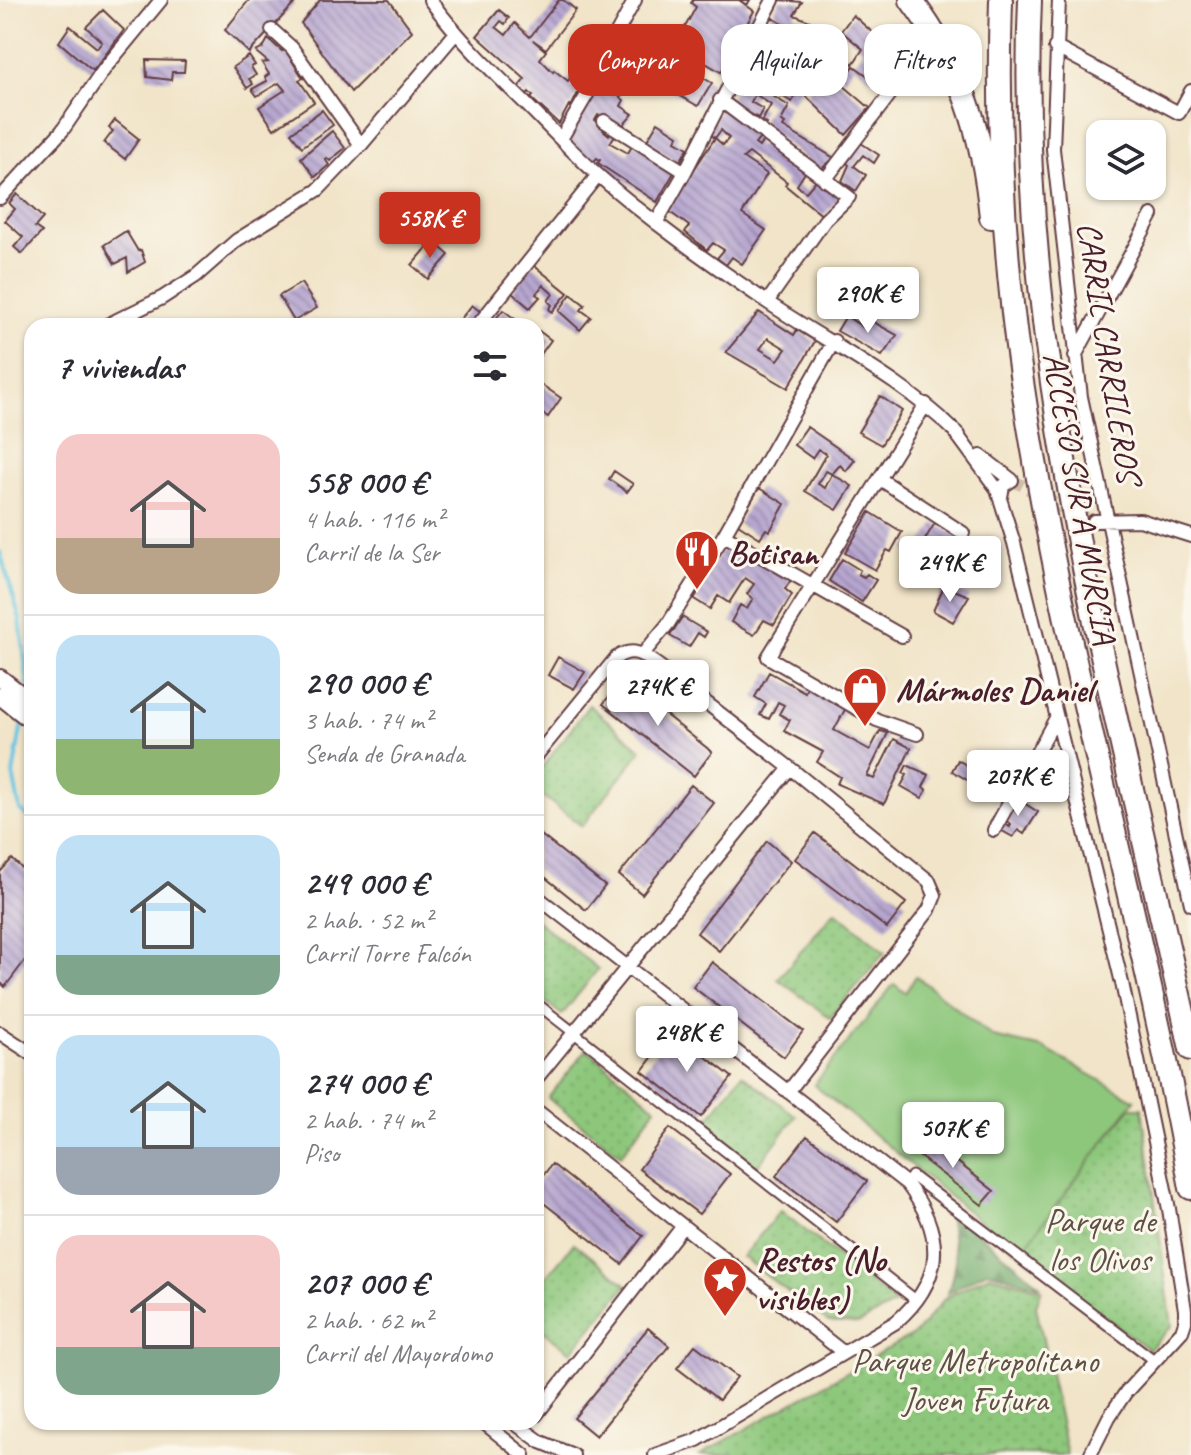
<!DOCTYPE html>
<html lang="es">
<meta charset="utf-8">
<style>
:root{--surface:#fff;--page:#f7f7f7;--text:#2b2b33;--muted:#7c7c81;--line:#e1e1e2;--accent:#c8321e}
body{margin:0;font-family:Caveat,sans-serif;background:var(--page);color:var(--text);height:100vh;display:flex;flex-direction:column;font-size:30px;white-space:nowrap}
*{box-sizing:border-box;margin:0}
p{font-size:26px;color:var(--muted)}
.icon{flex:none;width:44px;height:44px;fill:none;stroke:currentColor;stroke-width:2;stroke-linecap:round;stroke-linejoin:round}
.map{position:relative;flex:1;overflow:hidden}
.sheet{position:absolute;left:24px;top:318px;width:520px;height:1112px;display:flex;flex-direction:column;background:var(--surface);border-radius:24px;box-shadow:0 2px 6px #0004}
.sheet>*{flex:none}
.banner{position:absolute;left:568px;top:24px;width:502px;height:72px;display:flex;gap:16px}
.tools{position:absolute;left:1086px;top:120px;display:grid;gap:16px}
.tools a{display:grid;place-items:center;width:80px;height:80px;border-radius:16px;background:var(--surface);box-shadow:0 2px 6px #0004;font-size:40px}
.price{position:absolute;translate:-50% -68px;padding:0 18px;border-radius:8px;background:#fff;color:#222;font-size:26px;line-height:52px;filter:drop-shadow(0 2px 4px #0008)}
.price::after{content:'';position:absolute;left:50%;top:48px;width:24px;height:18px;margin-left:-12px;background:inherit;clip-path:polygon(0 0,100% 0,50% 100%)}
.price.on{background:var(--accent);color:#fff}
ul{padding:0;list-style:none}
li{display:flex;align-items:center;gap:24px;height:200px;padding:0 32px}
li+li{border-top:2px solid var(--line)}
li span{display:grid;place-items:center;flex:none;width:224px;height:160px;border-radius:24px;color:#555}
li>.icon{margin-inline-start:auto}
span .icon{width:96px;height:96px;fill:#fffc;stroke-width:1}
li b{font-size:34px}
h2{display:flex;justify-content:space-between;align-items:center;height:96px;padding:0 32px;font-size:34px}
.pill{padding:0 28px;border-radius:24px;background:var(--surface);box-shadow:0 2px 6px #0004;font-size:28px;line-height:72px}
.pill.on{background:var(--accent);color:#fff}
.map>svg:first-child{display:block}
.grass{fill:url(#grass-dots);stroke:#6c7354;stroke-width:2}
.forest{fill:url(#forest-firs);stroke:#5e664c;stroke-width:2}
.pitch{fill:#8dc77c;stroke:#6c7354;stroke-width:2}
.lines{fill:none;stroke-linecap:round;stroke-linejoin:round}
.stream{stroke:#63c4e1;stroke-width:4}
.building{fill:url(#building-back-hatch);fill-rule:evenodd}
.minor-tunnel{stroke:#d0bda9;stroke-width:12;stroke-dasharray:12 6;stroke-linecap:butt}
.pedestrian-casing{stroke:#633d43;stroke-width:13}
.minor-casing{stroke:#633d43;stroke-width:16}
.tertiary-casing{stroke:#633d43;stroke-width:20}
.motorway-casing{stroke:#633d43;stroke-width:26}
.pedestrian{stroke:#fff;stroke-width:9}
.minor{stroke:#fff;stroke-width:12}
.tertiary{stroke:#fff;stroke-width:16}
.motorway{stroke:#fff;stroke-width:22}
.labels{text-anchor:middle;stroke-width:6;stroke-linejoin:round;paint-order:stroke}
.street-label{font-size:34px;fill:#4a1f2b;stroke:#fbf7ec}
.poi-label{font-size:34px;font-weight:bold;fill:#4a1f2b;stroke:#fbf7ec;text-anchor:start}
.park-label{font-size:34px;fill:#5e5143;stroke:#fbf7ec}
</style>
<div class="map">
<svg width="1191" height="1455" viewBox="0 0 1191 1455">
<defs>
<pattern id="grass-dots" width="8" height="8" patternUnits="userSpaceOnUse" patternTransform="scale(2)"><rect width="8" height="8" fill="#8dc77c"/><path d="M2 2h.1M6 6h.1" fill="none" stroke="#7baa6b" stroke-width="1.8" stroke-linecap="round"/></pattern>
<pattern id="forest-firs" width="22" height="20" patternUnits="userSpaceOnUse" patternTransform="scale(2)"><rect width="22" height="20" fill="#72ac6c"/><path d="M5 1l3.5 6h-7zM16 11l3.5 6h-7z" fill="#608b59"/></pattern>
<pattern id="building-back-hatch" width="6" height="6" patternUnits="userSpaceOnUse" patternTransform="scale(2)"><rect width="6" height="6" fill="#b6a6d0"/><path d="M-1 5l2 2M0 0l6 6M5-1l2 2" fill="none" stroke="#9687a9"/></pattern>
</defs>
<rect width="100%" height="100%" fill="#fbf7ec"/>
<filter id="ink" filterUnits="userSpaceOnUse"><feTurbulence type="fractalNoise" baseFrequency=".0125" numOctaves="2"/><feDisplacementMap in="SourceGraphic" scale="16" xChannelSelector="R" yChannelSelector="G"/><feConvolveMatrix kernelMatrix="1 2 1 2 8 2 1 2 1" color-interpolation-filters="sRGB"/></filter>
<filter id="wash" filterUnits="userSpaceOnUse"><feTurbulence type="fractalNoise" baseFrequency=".006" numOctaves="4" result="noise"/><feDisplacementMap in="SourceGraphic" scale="32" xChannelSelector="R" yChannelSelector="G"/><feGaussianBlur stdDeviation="1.8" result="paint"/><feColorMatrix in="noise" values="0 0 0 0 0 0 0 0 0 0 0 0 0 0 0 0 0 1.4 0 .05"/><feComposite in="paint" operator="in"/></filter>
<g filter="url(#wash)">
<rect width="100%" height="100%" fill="#f1e4c8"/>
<path class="grass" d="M589,705L642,750L582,826L536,791V776Z
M835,910L885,952L830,1018L778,979Z
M536,920L598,969L562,1015L536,994Z
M587,1049L656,1108L621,1155L548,1098Z
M742,1074L796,1116L757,1167L703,1126Z
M1131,1108H1142L1172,1326L1149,1350L1015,1250Z
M780,1211H781L896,1303L858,1324L828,1322L742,1257Z
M574,1243L627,1285L571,1352L536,1325V1289Z
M989,1275L1042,1289L1036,1306L1067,1455H700L916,1333L945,1298Z"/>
<path class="forest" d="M948,1208L1041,1286L987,1271L948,1293L956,1261Z"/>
<path class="pitch" d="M916,976L993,1037L1043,1048L1135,1100L1022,1251L1018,1247L1015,1250L814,1085L894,984L905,993Z"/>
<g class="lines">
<path class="stream" d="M0,552L20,619L28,686
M22,723L13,774L20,810L32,820"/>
</g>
<g id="blocks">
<path class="building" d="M249,0H290L294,4L249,53L225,30Z
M320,0H389L412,31L351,92L301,23Z
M559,0H563L576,10L546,49L533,40L546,51L540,59L553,72L554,70L568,81L586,54L595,59L571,107L569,105L559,124L531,98L533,96L529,92L526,97L517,89L525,79L477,36L499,10L509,18L505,24L501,21L496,27L506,35L515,23L530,37Z
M693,0H750L747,5L739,0L754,11L721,72L692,55L694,50L679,38L696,7L691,3Z
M780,0L802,2L794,15L810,21L803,35L771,17Z
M103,10L124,30L93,71L59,42L70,26L97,48L102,42L86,27Z
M853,15L883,42L872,57L890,75L883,87L854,66L844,79L832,69L829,73L870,108L846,135L806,96L816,79L814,78L810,85L805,81L792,102L776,93L781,87L764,78L758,87L789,106L781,121L785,124L783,127L834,158L820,170L765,127L767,124L762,121L771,105L755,94L751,102L763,109L758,118L729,101L758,53L773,62L768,70L792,85L798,77L795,76L799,69L787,62L785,65L769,56L770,54L755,45L763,27L782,37L776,49L780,51L786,40L828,66L838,52L853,64L863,49L841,31Z
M626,32L712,83L698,106L655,82L648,91L612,69L607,64Z
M268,39L282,51L285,50L303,78L299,80L314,102L274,129L259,107L285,90L279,83L257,96L252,89L267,81L265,77L269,74L262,63L268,62L256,52L263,48Z
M249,56L255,65L251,67L256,75L249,79L253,84L247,88L233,67Z
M146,60L185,61L184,72H172L171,80L147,77Z
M598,81L624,100L621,106L633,114L621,128L598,115L595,120L606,126L603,130L609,135L612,129L617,132L610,143L628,153L634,143L676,169L657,202L598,163L600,160L597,158L592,163L565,135Z
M722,106L761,137L755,144L759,147L764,139L806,171L797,185L801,189L806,192L817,179L837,193L839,198L823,216L785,185L787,182L749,153L743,158L767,174L742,214L766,230L742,264L732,257L726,265L717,258L724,250L713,243L707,250L685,232L689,226L667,210L715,138L723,145L729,138L721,130L715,138L708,132Z
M322,110L333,125L302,147L291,133Z
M115,120L139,139L125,159L104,143L113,131L109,128Z
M658,122L678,135L676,141L688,148L679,163L646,142Z
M332,131L345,148L330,161L327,158L325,159L329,165L315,177L301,158Z
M861,143L879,155L874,163L863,155L854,166L866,175L856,191L842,181L849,165L847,163Z
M17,194L43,218L35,227L42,232L22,254L14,247L23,237L5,221L15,209L9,203Z
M126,231L138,251L141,250L145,262L128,272L127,258L115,264L104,245Z
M433,241L449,255L428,279L412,265Z
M532,264L568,293L552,312L549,309L552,305L548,301L553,294L543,285L536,294L540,297L530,308L512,293Z
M301,283L317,308L294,321L279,296Z
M571,294L585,305L581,310L591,317L580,330L559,311Z
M472,305L483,314L474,326H455Z
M503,310L519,322L517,326H490Z
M759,312L794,335L797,330L815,341L788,388L726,352ZM768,338L786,349L778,360L760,349Z
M846,316L863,327L868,319L897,335L882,356L837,331Z
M539,331L551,340L536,361V334Z
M536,381L561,398L548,417L536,409Z
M880,396L902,411L881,445L858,432Z
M807,427L855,460L846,471L840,465L832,474L826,471L818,484L825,488L832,474L852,486L837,510L805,491L826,454L818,449L812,458L794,445Z
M614,471L633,484L627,492L609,479Z
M759,488L785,504L770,531L766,529L760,538L738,524Z
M870,512L902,532L891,552L887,550L875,570L845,553Z
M935,523L962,539L946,566L943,564L939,570L906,550L910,543L919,549Z
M726,543L791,580L785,589L792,595L774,625L764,620L754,635L731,622L740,605L747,609L753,599L747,594L754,584L745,578L729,603L718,596L710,609L694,599Z
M842,559L860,570L858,574L864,577L867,574L876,580L862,602L829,581Z
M944,586L969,596L953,622L933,611Z
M682,617L707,632L704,637L698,633L689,647L670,636Z
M558,657L585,672L574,689L548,675Z
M863,668L881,678L870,697L852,688Z
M769,672L805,692L809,683L848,704L834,730L870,750L880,731L888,733L867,776L874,779L894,739L911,748L884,804L837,784L840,777L817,762L823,752L784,731L790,720L779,714L784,705L778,702L769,719L760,715L766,704L755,697Z
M622,680L712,752L694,776L603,704Z
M958,760L976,771L969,781L952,771Z
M907,765L929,775L923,787L927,790L922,798L901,786L907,775L903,773Z
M691,785L714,803L642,894L619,875Z
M1016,798L1038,812L1024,834L1018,830L1013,837L997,828L1000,822L1010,827L1011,824L1002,819Z
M536,831L605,886L586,910L536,870Z
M815,833L906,903L887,928L795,859Z
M767,841L791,861L719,951L697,933Z
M12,859L32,878V951L5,987L0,982V872Z
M712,962L803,1031L784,1057L693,987Z
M672,1031L732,1077L701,1117L642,1071Z
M670,1128L730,1174L699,1214L639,1169Z
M921,1133L994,1191L982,1205L919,1156L923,1150L914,1141Z
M807,1136L867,1181L836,1222L776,1176Z
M552,1164L643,1236L622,1264L536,1197V1185Z
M648,1328L669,1346L596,1436L574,1418Z
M695,1345L737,1377L719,1400L677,1368Z"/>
</g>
</g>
<g filter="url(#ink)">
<use href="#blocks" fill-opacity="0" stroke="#633d43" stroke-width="2"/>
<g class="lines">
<path class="minor-tunnel" d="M1012,480L1059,506L1094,521"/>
<g class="pedestrian-casing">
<path id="pedestrian" d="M536,1003L917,1301
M907,1184L912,1176L1154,1360"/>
</g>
<g class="minor-casing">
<path id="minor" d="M430,0C458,38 491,70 525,103C549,127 573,153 599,176C650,221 707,261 764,300C831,345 900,378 959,435
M1059,0L1053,149L1081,397L1191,904
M272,30L292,48L361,145
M1055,47L1179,113L1191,91
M720,100L849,197L825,220L767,302
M604,121L685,172
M561,139L595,81L613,40L635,0
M825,180L916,60
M0,198L62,131L105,68L161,0
M656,223L685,172L773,0
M105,326L162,298L196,276L237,240L318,190L361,145L455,34
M477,326L598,175
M1075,356L1152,215
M955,432L997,489L1014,543L1122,983L1169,1209L1185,1310V1322L1182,1331L1126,1392L1109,1417L1090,1455
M981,456L1012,480L1003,486L1001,497
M880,479L963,533
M1094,521L1140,520L1191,536
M724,535L902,636
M643,654L668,624L724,535L834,341
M917,734L877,720L768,657L926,404
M536,756L616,658C633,646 644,655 659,666L790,768L929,881L935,895L929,910L788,1092
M994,830L1056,718
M536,896L907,1184C945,1234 945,1279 896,1322L697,1440L655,1455
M0,1033L32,1054
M536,1079L790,768
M536,1110L844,1353
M536,1415L683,1226
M483,1422L524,1455
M513,1422L541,1442L573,1455"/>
</g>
<g class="tertiary-casing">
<path id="tertiary" d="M0,678L32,703
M0,696L32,721"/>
</g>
<g class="motorway-casing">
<path id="motorway" d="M911,0C962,68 983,133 991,217
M1001,0C997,125 1003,251 1021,375C1061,649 1142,916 1191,1188
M1030,0C1014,358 1116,702 1191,1049"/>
</g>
<use href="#pedestrian" class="pedestrian"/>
<use href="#minor" class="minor"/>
<use href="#tertiary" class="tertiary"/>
<use href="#motorway" class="motorway"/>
</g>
</g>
<defs>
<g id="restaurant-pin" transform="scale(2.3)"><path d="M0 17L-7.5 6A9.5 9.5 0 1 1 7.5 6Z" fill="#c8321e" stroke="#fbf7ec"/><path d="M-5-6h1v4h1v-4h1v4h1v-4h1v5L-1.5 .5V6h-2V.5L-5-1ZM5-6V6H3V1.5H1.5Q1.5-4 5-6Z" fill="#fff"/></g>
<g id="shop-pin" transform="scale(2.3)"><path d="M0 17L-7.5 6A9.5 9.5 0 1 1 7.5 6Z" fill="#c8321e" stroke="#fbf7ec"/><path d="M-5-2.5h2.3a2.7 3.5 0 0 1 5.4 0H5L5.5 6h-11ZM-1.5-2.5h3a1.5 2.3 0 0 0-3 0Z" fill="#fff"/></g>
<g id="sight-pin" transform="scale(2.3)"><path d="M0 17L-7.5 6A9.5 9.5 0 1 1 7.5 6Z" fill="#c8321e" stroke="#fbf7ec"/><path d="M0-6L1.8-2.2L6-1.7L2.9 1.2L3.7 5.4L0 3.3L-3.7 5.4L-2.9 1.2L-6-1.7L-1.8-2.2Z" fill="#fff"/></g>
</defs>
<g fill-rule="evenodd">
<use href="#restaurant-pin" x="697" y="552"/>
<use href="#shop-pin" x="865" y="689"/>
<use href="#sight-pin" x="725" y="1279"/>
</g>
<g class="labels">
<g class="street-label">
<text transform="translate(1110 352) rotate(81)" y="12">CARRIL CARRILEROS</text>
<text transform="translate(1081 498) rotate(80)" y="12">ACCESO SUR A MURCIA</text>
</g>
<g class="poi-label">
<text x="728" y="564">Botisan</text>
<text x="896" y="701">Mármoles Daniel</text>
<text x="756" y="1271">Restos (No<tspan x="756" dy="39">visibles)</tspan></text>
</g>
<g class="park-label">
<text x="1100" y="1232">Parque de<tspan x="1100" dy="39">los Olivos</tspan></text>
<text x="975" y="1372">Parque Metropolitano<tspan x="975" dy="39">Joven Futura</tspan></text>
</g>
</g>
</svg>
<div class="tools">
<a><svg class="icon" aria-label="layers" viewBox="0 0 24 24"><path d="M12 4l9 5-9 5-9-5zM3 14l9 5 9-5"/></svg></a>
</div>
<b class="price on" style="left:430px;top:260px">558K €</b>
<b class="price" style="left:868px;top:335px">290K €</b>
<b class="price" style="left:950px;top:604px">249K €</b>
<b class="price" style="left:658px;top:728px">274K €</b>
<b class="price" style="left:1018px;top:818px">207K €</b>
<b class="price" style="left:687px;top:1074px">248K €</b>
<b class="price" style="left:953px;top:1170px">507K €</b>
<div class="banner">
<a class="pill on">Comprar</a>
<a class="pill">Alquilar</a>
<a class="pill">Filtros</a>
</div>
<section class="sheet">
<h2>7 viviendas<svg class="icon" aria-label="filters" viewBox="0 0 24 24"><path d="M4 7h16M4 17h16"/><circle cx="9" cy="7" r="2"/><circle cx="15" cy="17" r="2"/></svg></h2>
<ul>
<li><span style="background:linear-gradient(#f6c9c9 65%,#b9a48a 0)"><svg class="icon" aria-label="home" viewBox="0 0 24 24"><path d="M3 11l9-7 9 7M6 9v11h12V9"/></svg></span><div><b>558 000 €</b><p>4 hab. · 116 m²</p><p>Carril de la Ser</p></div></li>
<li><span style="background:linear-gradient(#bfe0f5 65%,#8fb573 0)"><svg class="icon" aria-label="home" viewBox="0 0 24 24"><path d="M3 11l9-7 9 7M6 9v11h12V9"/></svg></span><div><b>290 000 €</b><p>3 hab. · 74 m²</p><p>Senda de Granada</p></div></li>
<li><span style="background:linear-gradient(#bfe0f5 75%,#7fa58c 0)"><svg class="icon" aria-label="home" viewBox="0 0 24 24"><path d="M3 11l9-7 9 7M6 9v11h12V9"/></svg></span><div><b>249 000 €</b><p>2 hab. · 52 m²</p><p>Carril Torre Falcón</p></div></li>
<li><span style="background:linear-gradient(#bfe0f5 70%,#9aa5b1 0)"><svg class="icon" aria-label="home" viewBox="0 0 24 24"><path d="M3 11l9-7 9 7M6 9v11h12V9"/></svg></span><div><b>274 000 €</b><p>2 hab. · 74 m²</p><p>Piso</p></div></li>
<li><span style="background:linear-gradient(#f6c9c9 70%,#7fa58c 0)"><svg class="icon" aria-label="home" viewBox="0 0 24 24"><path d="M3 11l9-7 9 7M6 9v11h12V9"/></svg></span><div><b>207 000 €</b><p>2 hab. · 62 m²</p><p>Carril del Mayordomo</p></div></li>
</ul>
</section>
</div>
